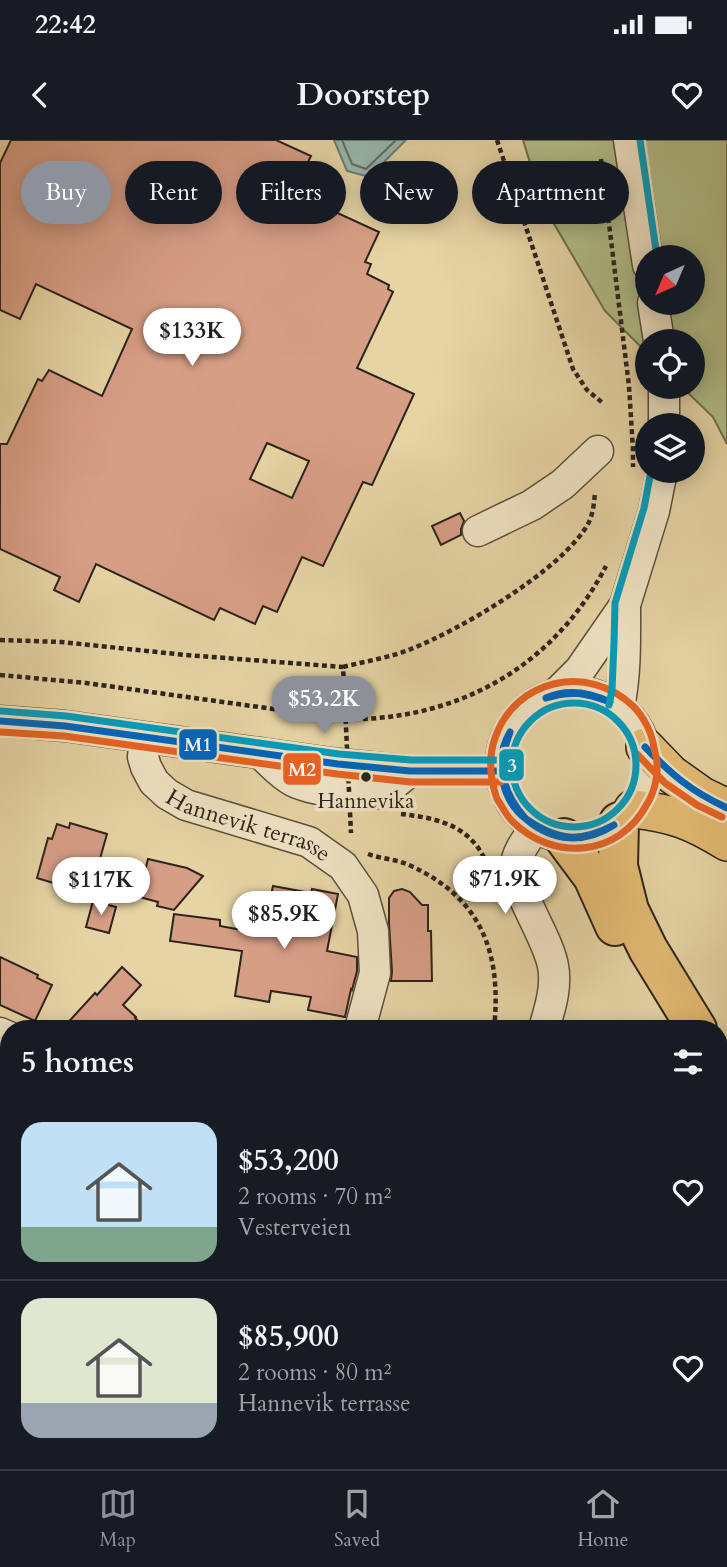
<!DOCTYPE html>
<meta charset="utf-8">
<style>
:root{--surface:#171b24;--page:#20242c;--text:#f1f3f6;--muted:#9ea1a6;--line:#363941;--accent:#8c9099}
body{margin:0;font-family:Cardo,serif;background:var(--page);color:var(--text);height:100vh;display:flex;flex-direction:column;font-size:26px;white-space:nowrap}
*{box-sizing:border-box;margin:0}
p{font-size:23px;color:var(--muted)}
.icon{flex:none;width:38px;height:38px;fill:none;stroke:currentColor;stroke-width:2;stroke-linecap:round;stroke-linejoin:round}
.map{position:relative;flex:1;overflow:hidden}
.sheet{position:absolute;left:0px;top:880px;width:728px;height:450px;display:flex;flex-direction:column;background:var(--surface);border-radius:28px 28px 0 0;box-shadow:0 4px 18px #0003}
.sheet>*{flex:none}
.top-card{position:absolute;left:21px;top:21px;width:686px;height:63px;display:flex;gap:14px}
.needle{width:46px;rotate:224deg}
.tools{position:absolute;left:635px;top:105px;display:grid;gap:14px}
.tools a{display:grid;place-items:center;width:70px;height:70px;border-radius:50%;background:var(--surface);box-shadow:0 4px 18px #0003;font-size:35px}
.price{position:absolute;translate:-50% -60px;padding:0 16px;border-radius:24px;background:#fff;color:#222;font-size:23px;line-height:46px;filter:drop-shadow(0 2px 4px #0008)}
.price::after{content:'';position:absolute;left:50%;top:42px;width:21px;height:16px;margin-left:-10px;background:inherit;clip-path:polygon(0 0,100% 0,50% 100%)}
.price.on{background:var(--accent);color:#fff}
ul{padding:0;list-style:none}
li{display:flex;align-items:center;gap:21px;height:175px;padding:0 21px}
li+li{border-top:2px solid var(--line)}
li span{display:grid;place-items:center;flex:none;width:196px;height:140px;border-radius:21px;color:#555}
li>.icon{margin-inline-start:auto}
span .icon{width:84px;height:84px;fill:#fffc;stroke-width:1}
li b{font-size:30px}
h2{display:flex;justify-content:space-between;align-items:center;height:84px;padding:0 21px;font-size:30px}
.pill{padding:0 24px;border-radius:32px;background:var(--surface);box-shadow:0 4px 18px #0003;font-size:24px;line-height:63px}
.pill.on{background:var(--accent);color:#fff}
.status{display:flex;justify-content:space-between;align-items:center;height:49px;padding:0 35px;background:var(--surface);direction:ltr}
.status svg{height:19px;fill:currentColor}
header{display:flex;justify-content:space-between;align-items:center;height:91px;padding:0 21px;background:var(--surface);font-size:32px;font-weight:700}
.tab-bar{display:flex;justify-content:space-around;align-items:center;height:98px;border-top:2px solid var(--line);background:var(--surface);font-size:19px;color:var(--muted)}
.tab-bar a{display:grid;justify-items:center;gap:4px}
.tab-bar .on{color:var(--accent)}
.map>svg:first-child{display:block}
.green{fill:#b1be89;stroke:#6f7052;stroke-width:2;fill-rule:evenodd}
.water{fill:#97b7ae;stroke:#6d7c74;stroke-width:2}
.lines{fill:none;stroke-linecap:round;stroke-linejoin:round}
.shore{stroke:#626d65;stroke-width:2}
.building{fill:#d79e86;stroke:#2d231c;stroke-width:2;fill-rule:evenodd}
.highway-tunnel{stroke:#c1b189;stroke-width:38;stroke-dasharray:38 19;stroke-linecap:butt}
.minor-casing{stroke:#5b4f3e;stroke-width:33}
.major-casing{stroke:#2d231c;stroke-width:40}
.highway-casing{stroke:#2d231c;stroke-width:42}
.path{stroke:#2d231c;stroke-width:4.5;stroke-dasharray:5 3.5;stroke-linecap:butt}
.minor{stroke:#efe3c4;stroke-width:30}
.major{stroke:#e3ba72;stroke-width:37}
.highway{stroke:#e3ba72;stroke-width:38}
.path-bridge{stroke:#2d231c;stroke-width:4.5;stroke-dasharray:5 3.5;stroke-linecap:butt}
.bus-1-casing{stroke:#efe3c4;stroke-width:12}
.bus-2-casing{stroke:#efe3c4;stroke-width:12}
.bus-3-casing{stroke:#efe3c4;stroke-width:12}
.bus-1{stroke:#0065bd;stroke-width:7}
.bus-2{stroke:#e86222;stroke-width:7}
.bus-3{stroke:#049cbc;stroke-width:7}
.bus-dot{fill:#2d231c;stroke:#efe3c4;stroke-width:2.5}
.labels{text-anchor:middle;stroke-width:7;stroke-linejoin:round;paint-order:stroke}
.bus-label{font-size:21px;fill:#2d231c;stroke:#efe3c4}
.street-label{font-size:23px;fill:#2d231c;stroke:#efe3c4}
.line-badge{stroke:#efe3c4;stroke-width:2.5}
.badge-label{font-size:19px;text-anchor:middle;font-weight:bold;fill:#fff}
</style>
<div class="status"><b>22:42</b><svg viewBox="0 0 49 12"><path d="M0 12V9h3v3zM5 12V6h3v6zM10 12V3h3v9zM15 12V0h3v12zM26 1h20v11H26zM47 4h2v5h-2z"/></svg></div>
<header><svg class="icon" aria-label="back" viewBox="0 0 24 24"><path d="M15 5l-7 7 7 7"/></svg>Doorstep<svg class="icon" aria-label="heart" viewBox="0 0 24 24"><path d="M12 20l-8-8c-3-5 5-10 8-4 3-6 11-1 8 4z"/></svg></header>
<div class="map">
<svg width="727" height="1329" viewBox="0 0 727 1329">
<rect width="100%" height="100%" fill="#e6d4a4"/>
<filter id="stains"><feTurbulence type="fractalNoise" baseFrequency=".00286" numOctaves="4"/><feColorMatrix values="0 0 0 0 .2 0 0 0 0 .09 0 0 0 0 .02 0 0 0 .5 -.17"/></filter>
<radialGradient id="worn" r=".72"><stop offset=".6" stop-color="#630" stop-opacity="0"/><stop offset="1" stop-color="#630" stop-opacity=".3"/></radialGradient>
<path class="green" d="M523,0H727V304L713,277L682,247H693V201H648L647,213L605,171L543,65ZM648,117H693V163H648Z
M0,1300L9,1317V1321H11L15,1329H0Z"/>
<path class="water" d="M334,0H406L369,37L347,31Z"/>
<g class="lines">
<path class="shore" d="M342,0L352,24L366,29L396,0"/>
</g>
<path class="building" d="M11,0H276L311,16L304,30L318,37L307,59L379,92L365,122L371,124L367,134L389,145L388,149L393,152L357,228L414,254L372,345L363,342L323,426L302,417L277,472L263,466L255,484L220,468L214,480L96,424L79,462L54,450L60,437L0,409V304H7L38,239L42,241L49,230L102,256L132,189L36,144L20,179L0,170V23ZM267,303L309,321L292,358L250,339Z
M460,373L464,381L461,389V395L441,405L432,386Z
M70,683L107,694L90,754L37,738L48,698L52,699L57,684L69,688Z
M148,719L187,728L203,736L174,770L157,766L158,762L136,756L141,735H144Z
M273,746L311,753L312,749L338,754L327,811L357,817V831L352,850L351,849L345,877L308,870L311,857L271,851L269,862L235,856L242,811L170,801L174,774L220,780V786L258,793L259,791L263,792Z
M402,749L410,752L422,765H428V791H431L432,841H391L392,832L389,783V758L394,751Z
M93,761L116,767L109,793L86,787Z
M0,817L38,835L37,838L52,845L35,881L0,865Z
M122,827L141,845L123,865L136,877L135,878L147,889H62L95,853L97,855Z"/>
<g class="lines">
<path class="highway-tunnel" d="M0,1296L9,1294"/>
<g class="minor-casing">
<g id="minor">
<path d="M629,0L648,125"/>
<path d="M653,163L659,201"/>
<path d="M664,247V285"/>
<path d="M478,391L532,365L563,344L598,311"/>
<circle cx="574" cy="625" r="73"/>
<path d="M556,554L580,530L625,465L654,371L662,331"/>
<path d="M619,567C626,534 625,499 625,465"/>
<path d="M0,581L65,586L338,624L410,631H501"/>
<path id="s1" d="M145,598L143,617L146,627L154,642L167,654L186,665L309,702L343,726L363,755L373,791L375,833L360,889"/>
<path d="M260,613C270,622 281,635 293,641C310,650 367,659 384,651C393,646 402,637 410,631"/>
<path d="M535,687C528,699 517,711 516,725C513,748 548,797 553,826C557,847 550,868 544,889"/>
<path d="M0,893L9,897"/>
<path d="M94,1321L97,1329"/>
<path d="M209,1329L210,1321"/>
<path d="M395,1329L398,1321"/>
</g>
</g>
<g class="major-casing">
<path id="major" d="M645,607L671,634L702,656L727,668
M633,669C672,673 693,681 727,702"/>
</g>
<g class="highway-casing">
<path id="highway" d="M619,682L618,726L629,770L648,809L697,889
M564,698L593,737L615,786
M719,926L727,938
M719,994L727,1025
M719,1274L727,1280"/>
</g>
<path class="path" d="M497,0L573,229L587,250L604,264
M601,19L629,246L633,310V327
M0,500L61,502L186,515L343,527L344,545
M343,527C366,521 389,518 411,509C460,490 562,430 588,384C593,375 594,363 595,353
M0,535L86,543L324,576C337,577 349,579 362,579C468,575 557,521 606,426
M401,674C428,677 458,682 476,705C481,711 484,718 488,724
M368,714C381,719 396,719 409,725C482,758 502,813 494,889
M662,1321L671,1329"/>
<use href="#minor" class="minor"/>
<use href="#major" class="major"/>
<use href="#highway" class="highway"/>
<path class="path-bridge" d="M344,545L351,693"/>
<g class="bus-1-casing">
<path id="bus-1" d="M546,558C568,548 589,552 610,562
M546,558C572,550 585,553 610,562
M0,581L65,586L338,624L410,631H501
M510,592C497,627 501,651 526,679
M510,592C494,619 500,659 526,679
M645,607C673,636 691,651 727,668
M526,679C558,701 579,703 614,685
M526,679C553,702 584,704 614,685"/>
</g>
<g class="bus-2-casing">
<path id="bus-2" d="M0,592L64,596L337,634L410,642H501
M637,614L665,643L697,665L722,677
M496,656C490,637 488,618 495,598C515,539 588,523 633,566C644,577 652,593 654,608C655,613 657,618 657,624C658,637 654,653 647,664C619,717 553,722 512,681C506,675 502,666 497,659"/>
</g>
<g class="bus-3-casing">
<path id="bus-3" d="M640,0L657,117
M512 625a62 62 0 1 1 124 0a62 62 0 1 1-124 0Z
M609,565L612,550L614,503L615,463L644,368L651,331
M1,571L66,576L339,614L411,620H501"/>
</g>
<use href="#bus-1" class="bus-1"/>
<use href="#bus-2" class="bus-2"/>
<use href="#bus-3" class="bus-3"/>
</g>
<circle class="bus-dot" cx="366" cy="637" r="6"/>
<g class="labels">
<g class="bus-label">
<text x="366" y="668">Hannevika</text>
</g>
<g class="street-label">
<text dy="8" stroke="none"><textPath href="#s1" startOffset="152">Hannevik terrasse</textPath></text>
</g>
</g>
<g class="line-badge">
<rect x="178" y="588" width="40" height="33" rx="7" fill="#0065bd"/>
<rect x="498" y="608" width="27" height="34" rx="7" fill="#049cbc"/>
<rect x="282" y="612" width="40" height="34" rx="7" fill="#e86222"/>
</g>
<g class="badge-label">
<text x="198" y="611">M1</text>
<text x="512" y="632">3</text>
<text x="302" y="636">M2</text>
</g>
<rect width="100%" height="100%" filter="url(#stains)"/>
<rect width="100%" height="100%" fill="url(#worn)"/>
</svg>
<div class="tools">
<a><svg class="needle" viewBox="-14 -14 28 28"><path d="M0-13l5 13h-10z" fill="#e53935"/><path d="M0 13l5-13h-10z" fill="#9ea1a6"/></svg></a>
<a><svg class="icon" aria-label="locate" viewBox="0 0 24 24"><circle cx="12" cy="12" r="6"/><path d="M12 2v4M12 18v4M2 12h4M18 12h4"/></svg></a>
<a><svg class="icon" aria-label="layers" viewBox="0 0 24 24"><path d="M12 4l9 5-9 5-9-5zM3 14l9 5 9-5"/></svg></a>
</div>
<b class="price" style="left:192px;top:228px">$133K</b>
<b class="price on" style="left:324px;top:596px">$53.2K</b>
<b class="price" style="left:505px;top:776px">$71.9K</b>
<b class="price" style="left:101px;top:777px">$117K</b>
<b class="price" style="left:284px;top:811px">$85.9K</b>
<div class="top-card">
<a class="pill on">Buy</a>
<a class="pill">Rent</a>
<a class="pill">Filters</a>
<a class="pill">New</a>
<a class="pill">Apartment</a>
</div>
<section class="sheet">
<h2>5 homes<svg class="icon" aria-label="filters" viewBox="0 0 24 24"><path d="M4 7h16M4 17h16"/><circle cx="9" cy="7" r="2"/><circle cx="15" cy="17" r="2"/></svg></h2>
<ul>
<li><span style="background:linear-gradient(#bfe0f5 75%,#7fa58c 0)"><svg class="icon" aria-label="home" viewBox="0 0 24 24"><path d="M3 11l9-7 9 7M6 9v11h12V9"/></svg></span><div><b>$53,200</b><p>2 rooms · 70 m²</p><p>Vesterveien</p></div><svg class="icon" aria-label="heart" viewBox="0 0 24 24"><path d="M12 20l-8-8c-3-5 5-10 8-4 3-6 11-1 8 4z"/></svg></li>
<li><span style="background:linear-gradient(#dfe7d0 75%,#9aa5b1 0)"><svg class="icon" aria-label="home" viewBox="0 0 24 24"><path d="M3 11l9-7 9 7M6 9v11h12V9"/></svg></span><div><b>$85,900</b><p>2 rooms · 80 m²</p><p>Hannevik terrasse</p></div><svg class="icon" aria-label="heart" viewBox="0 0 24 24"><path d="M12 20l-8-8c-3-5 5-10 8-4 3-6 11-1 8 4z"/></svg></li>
</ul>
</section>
</div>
<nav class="tab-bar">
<a class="on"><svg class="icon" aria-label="map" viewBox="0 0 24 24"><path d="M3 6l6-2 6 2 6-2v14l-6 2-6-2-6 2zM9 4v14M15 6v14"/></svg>Map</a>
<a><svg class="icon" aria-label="saved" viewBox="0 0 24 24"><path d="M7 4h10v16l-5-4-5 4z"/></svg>Saved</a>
<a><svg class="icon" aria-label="home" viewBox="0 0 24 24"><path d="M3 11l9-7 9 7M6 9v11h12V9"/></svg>Home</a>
</nav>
